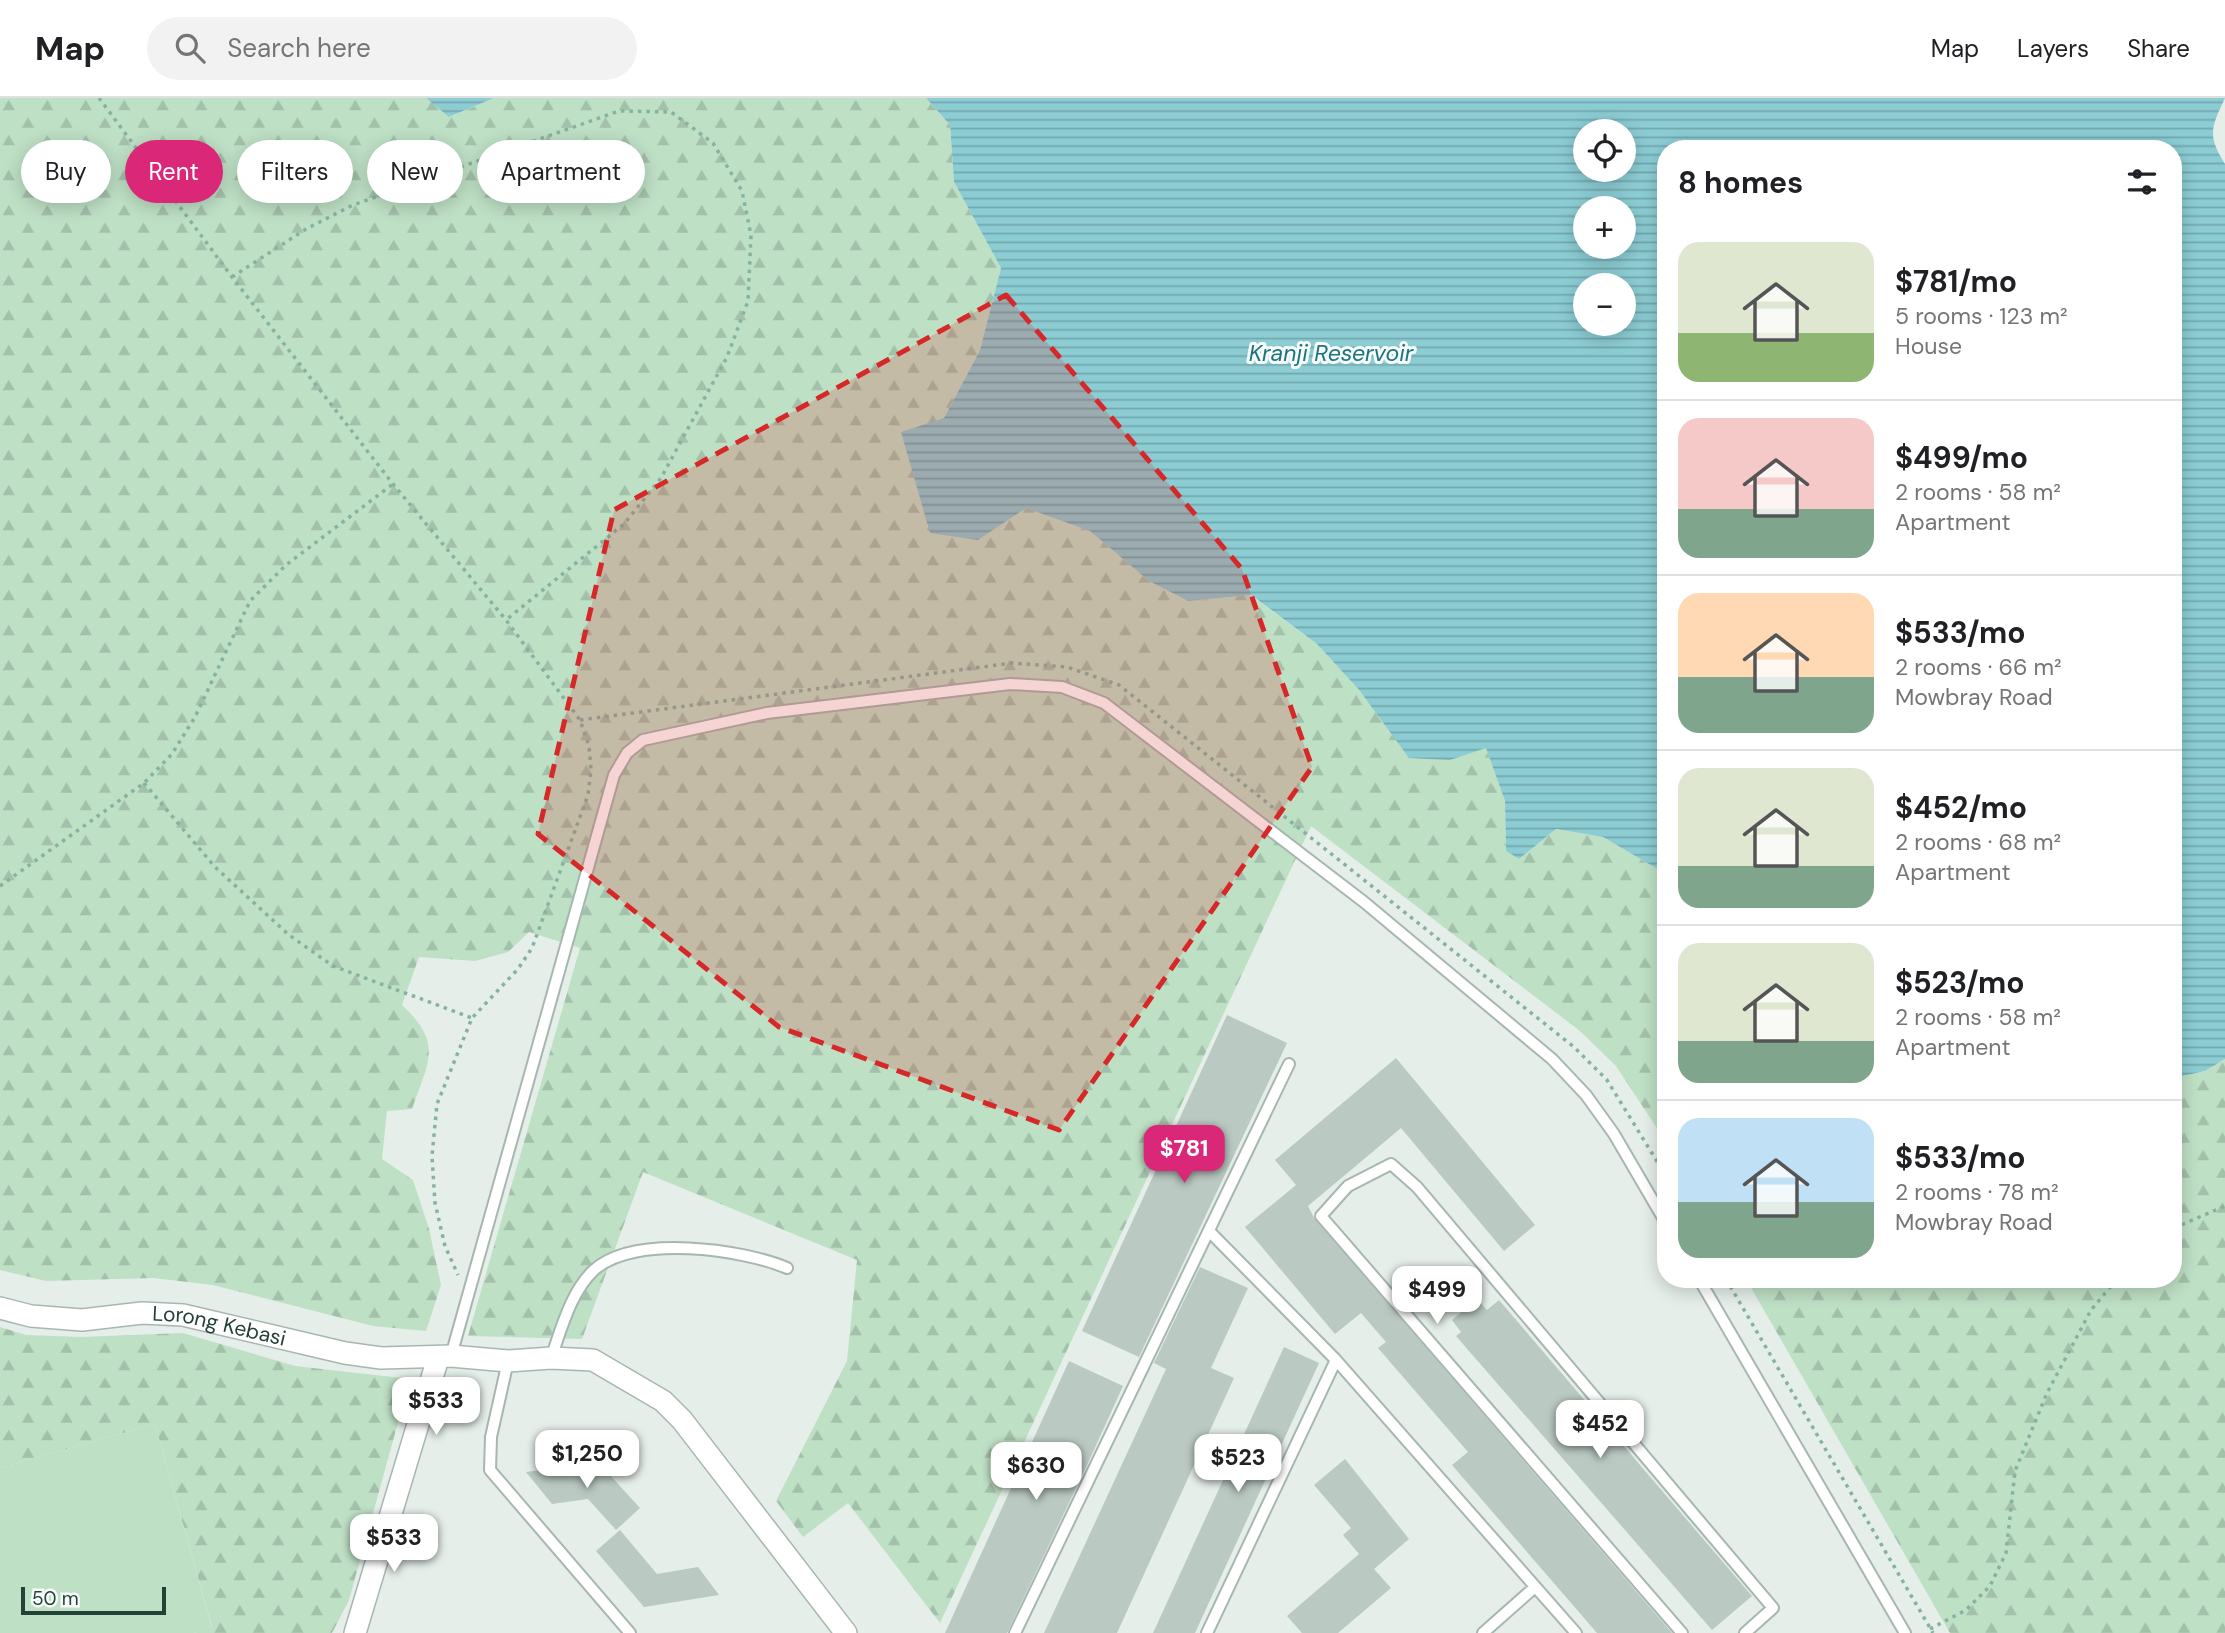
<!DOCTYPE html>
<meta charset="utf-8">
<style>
:root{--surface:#fff;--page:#f2f2f2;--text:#202124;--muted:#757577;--line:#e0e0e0;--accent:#db2777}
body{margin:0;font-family:"DM Sans",sans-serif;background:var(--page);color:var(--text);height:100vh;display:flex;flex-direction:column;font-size:26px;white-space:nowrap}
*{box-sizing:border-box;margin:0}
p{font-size:23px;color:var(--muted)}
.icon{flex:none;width:38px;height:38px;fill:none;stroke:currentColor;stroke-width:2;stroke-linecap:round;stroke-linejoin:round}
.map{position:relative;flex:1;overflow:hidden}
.details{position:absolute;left:1657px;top:42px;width:525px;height:1148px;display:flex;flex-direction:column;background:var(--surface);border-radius:28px;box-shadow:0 4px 18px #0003}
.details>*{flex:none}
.top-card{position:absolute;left:21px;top:42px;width:665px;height:63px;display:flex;gap:14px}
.buttons{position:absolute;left:1573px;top:21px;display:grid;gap:14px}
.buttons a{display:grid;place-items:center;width:63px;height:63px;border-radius:50%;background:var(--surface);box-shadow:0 4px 18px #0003;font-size:35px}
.scale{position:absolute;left:21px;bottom:18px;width:145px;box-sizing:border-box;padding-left:7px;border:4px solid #234137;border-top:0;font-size:19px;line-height:24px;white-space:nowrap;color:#234137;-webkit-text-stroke:5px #f6faf8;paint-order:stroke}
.price{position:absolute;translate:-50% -60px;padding:0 16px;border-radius:14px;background:#fff;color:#222;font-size:23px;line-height:46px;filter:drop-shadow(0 2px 4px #0008)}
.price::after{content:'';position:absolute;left:50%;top:42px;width:21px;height:16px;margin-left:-10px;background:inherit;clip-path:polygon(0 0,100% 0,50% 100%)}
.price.selected{background:var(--accent);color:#fff}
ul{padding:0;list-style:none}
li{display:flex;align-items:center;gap:21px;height:175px;padding:0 21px}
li+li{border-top:2px solid var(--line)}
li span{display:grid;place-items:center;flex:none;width:196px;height:140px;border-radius:21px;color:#555}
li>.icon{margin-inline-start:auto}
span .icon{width:84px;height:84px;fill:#fffc;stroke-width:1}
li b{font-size:30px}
h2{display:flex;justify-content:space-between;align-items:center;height:84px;padding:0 21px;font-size:30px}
.tag{padding:0 24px;border-radius:32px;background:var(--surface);box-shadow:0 4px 18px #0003;font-size:24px;line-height:63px}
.tag.selected{background:var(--accent);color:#fff}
header{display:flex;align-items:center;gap:42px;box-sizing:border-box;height:98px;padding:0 35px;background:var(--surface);border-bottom:2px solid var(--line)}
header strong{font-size:33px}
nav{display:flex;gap:38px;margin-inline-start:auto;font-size:24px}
.search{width:490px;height:63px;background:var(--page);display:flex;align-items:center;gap:18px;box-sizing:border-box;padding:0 24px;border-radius:38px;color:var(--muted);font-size:26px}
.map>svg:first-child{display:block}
.green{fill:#bee0c5}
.forest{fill:url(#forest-firs)}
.water{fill:url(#water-rules);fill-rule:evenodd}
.building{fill:#bac9c2}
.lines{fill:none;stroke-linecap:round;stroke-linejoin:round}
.service-casing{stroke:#a7b7b0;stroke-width:14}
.minor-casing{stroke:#a7b7b0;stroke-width:24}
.path{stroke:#85b3a1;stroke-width:3.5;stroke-dasharray:3.5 5;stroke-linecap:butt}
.service{stroke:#fff;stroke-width:10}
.minor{stroke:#fff;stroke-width:21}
.marked{fill:#d62828;fill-opacity:0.2;stroke:#d62828;stroke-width:5;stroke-dasharray:14 9;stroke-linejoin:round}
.labels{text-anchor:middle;stroke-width:6;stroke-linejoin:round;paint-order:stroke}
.street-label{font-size:21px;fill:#234137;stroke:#f6faf8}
.water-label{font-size:23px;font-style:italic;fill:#1b747f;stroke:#f6faf8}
</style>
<header>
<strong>Map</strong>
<div class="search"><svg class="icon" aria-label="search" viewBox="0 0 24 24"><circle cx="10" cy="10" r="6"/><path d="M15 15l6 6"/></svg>Search here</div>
<nav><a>Map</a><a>Layers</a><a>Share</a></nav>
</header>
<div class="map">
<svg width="2225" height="1535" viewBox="0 0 2225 1535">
<defs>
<pattern id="forest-firs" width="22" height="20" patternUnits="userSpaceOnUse" patternTransform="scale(1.75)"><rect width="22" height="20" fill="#bee0c5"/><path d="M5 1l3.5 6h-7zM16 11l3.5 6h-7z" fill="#a3c1aa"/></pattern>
<pattern id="water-rules" width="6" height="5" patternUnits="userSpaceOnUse" patternTransform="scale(1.75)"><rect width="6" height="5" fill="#8ccdd4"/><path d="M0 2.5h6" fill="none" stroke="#72a8ad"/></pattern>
</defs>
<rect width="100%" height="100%" fill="#e5eee9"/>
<path class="green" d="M155,1326L212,1530L194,1535H0V1370Z"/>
<path class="forest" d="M0,0H426L450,19L494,0H926L950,27L954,84L1001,170L980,252L944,320L978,442L1026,409L1090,433L1149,483L1188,503L1250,497L1317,546L1360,593L1450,662L1486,649L1505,703L1506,753L1519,761L1556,731L1603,739L1666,776V1044L1616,968L1580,933L1311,728L940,1525L848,1405L803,1439L776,1403L847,1263L857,1162L643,1074L582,1241L468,1238L580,850L529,834L508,854L475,863L419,859L402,907C444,946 428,964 412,1011L387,1013L382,1061L413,1082L429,1131L441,1187L426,1233L373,1228L213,1187L153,1180L46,1183L0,1172Z
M2225,961V1535H1950L1746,1181H2174V980L2205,973Z
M0,1229L26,1237L81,1239L183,1235L295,1268L410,1281L349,1502L332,1535H194L212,1529L155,1326L0,1370Z"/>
<path class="water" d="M426,0H494L449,19Z
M926,0H2225C2211,30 2207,37 2225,66V961L2205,973L2174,980V51H1666V776L1603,739L1556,731L1519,761L1506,753L1505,703L1486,650L1450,662L1409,660L1360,593L1317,546L1251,497L1188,503L1149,483L1090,433L1026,410L978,442L930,435L901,334L944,320L980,252L1001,170L954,84L950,27ZM1586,33H1624V72H1586ZM1586,110H1624V149H1586ZM1586,187H1624V226H1586Z"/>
<path class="building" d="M1227,917L1287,945L1139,1259L1082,1233Z
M1396,960L1535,1127L1504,1153L1401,1030L1308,1108L1314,1120L1672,1535H1597L1452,1367L1468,1354L1378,1250L1386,1244L1361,1215L1335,1236L1245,1129L1296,1087L1275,1062Z
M1200,1169L1248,1190L1211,1270L1234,1280L1117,1535H1044L1166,1271L1154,1265Z
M1477,1201L1487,1212L1499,1202L1752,1498L1712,1532L1456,1238L1461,1234L1452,1222Z
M1284,1249L1319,1265L1195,1535H1153Z
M1069,1263L1123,1288L1088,1365L1007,1535H945Z
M1345,1361L1409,1441L1374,1471L1391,1490L1338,1535H1302L1287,1518L1359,1456L1343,1437L1351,1430L1314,1387Z
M599,1365L640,1410L616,1432L588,1401L552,1406L526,1374Z
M620,1432L657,1476L698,1469L719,1497L644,1509L596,1453Z"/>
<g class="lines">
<g class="service-casing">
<path id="service" d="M1210,1134L1336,1262L1576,1535
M1699,1181L1905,1535
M451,1258L614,677L627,655L643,642L767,615L1010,586L1062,589L1104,605L1364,804L1552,961L1586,997L1614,1036L1666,1125
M551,1260C561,1232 571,1193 594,1172C634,1136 742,1151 787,1170
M508,1263L491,1339L490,1372L630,1535
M1015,1535L1289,966
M1207,1535L1336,1262
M1483,1535L1535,1489
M1682,1535L1321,1118L1348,1088L1391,1066L1417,1089L1773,1510L1745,1535"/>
</g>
<g class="minor-casing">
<g id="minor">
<path id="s1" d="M0,1210L31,1218L82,1222L142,1215L183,1217L345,1255L381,1260L451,1258L508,1263L551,1260L593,1262L663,1303L682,1322L846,1535"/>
<path d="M355,1535L438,1260"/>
</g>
</g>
<path class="path" d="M99,0L232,179L393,386L506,522L580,622L589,648L591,672L588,697L532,850L518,871L472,920L437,1006L432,1058L435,1105L445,1148L458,1177
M232,179L306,131L353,107L619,13L671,14L713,45L742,93L751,137L748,203L727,259L661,380L624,426L506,522
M580,622L1012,565L1067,569L1119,587L1574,949L1607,982L1666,1078
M144,685L215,769L289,837L333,868L472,920
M0,788L144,685L172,656L195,619L250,503L286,467L393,386
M2174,1130L2225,1108
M1726,1181L1933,1535
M1930,1531L1966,1512L1990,1488L2006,1455L2015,1373L2047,1295L2091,1212L2117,1181"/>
<use href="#service" class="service"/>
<use href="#minor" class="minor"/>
</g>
<path class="marked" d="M1006,197L1242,471L1312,669L1059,1032L779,929L538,736L614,412Z"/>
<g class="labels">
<g class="street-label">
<text dy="7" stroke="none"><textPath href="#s1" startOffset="222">Lorong Kebasi</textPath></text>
</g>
<g class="water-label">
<text x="1331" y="263">Kranji Reservoir</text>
</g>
</g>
</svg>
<div class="buttons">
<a><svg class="icon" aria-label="locate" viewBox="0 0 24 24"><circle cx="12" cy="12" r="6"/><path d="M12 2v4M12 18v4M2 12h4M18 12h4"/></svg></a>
<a>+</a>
<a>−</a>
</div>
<div class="scale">50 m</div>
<b class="price selected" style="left:1184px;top:1087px">$781</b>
<b class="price" style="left:1437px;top:1228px">$499</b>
<b class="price" style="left:436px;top:1339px">$533</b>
<b class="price" style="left:1600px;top:1362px">$452</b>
<b class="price" style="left:587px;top:1392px">$1,250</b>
<b class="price" style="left:1238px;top:1396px">$523</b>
<b class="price" style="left:1036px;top:1404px">$630</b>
<b class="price" style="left:394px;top:1476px">$533</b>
<div class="top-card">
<a class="tag">Buy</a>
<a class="tag selected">Rent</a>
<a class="tag">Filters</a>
<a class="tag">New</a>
<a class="tag">Apartment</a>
</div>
<section class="details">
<h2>8 homes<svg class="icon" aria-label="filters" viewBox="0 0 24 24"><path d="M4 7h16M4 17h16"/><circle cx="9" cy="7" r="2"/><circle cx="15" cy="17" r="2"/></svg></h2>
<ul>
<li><span style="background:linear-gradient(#dfe7d0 65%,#8fb573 0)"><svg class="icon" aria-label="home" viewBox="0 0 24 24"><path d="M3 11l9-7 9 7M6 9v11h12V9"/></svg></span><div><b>$781/mo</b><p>5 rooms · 123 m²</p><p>House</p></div></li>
<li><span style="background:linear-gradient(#f6c9c9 65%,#7fa58c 0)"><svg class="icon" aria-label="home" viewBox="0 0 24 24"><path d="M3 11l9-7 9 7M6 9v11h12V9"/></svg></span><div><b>$499/mo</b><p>2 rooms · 58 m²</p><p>Apartment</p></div></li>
<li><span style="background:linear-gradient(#ffd9b3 60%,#7fa58c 0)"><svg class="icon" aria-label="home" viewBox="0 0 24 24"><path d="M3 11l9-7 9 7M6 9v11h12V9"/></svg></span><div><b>$533/mo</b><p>2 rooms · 66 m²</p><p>Mowbray Road</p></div></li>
<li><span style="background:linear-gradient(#dfe7d0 70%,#7fa58c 0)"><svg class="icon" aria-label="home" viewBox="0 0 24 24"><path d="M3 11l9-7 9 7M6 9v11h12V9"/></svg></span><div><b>$452/mo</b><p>2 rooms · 68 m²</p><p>Apartment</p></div></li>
<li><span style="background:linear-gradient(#dfe7d0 70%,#7fa58c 0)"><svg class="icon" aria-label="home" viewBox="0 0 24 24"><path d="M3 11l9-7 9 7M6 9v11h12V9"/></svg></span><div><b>$523/mo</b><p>2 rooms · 58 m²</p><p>Apartment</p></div></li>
<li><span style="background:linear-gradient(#bfe0f5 60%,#7fa58c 0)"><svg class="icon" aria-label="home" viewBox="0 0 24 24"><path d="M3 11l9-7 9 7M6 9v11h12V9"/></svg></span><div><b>$533/mo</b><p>2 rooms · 78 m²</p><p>Mowbray Road</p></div></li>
</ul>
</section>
</div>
